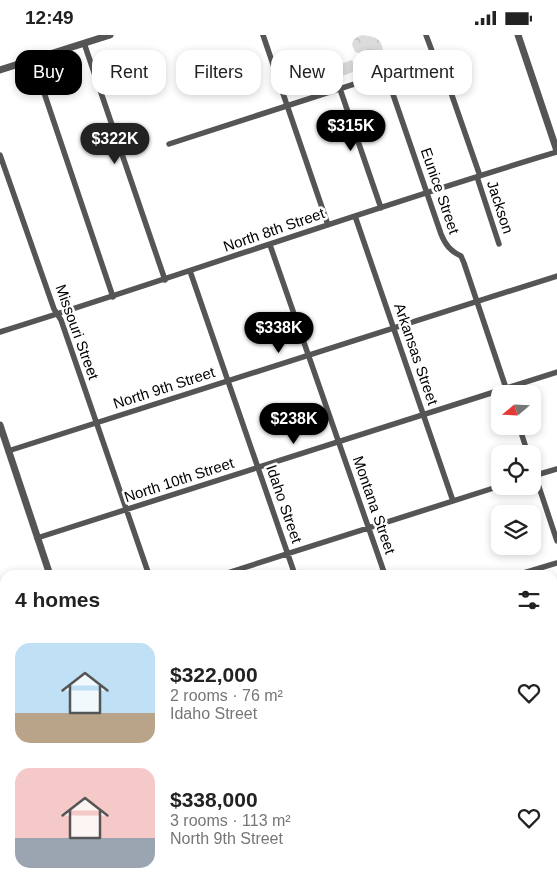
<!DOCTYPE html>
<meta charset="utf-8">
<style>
:root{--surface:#fff;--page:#f2f2f2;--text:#222;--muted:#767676;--accent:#000}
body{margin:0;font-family:Arial,sans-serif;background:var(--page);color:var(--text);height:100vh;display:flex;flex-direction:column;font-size:19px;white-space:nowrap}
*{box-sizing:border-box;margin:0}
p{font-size:16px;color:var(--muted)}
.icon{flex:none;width:28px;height:28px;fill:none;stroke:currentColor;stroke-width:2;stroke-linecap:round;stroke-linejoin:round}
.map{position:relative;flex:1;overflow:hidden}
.sheet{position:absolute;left:0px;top:535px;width:558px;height:320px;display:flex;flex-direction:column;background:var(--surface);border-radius:15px 15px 0 0;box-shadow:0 2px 8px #0003}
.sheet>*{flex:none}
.top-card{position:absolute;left:15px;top:15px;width:528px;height:45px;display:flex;gap:10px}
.needle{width:32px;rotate:251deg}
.controls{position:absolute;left:491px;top:350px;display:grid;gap:10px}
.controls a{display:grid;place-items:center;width:50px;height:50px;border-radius:10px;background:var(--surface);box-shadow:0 2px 8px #0003;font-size:25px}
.price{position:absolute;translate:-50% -42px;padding:0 11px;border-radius:18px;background:var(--accent);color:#fff;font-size:16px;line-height:32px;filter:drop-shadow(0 1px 2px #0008)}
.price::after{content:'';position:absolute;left:50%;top:30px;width:15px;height:11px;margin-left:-8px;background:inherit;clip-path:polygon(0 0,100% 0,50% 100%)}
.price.on{background:#222;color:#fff}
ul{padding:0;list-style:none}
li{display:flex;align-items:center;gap:15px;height:125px;padding:0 15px}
li span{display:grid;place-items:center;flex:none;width:140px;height:100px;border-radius:15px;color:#555}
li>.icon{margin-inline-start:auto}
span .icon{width:60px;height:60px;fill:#fffc;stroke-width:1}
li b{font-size:21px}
h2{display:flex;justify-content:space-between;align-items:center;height:60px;padding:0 15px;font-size:21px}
.pill{padding:0 18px;border-radius:15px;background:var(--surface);box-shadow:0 2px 8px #0003;font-size:18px;line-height:45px}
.pill.on{background:var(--accent);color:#fff}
.status{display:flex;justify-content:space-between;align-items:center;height:35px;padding:0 25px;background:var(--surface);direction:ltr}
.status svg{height:14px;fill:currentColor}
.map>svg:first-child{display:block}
.forest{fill:url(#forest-crowns)}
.garden{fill:#dcdcdc}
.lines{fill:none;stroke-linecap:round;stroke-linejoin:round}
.stream{stroke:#a3a3a3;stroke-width:2}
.minor{stroke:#555;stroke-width:5.5}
.tertiary{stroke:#555;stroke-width:7}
.labels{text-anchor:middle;stroke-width:5;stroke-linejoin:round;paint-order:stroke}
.street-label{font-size:15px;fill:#000;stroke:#fff}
</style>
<div class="status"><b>12:49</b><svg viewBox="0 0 49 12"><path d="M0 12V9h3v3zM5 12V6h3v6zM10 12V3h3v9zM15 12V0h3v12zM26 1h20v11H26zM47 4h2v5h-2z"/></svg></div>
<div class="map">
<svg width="557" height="855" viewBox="0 0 557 855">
<defs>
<pattern id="forest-crowns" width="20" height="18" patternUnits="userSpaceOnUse" patternTransform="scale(1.25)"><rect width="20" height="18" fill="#dcdcdc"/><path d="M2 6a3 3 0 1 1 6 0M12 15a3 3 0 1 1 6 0" fill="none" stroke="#bbb"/></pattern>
</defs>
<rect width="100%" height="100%" fill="#fff"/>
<path class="forest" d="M362,0C379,2 382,4 384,21L373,25L368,17L362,19L355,17L352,10C354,3 356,2 362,0Z"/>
<path class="garden" d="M352,25L356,36L339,42L334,31Z"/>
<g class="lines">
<path class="stream" d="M0,709L5,707"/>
<path class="minor" d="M263,0L328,190
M426,0L432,16L441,29L480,141
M84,8L165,245
M33,25L113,262
M386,39L441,199C445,209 450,216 461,221L464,228L508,359
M340,54L381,173
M169,109L438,22
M0,120L54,274L61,285L149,540
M477,142L499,209
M355,181L453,466
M270,210L385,540
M190,236L295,540
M0,297C186,239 370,173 557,117
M519,391L528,419
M8,416L557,241
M532,431L557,506
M533,441L557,434
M37,503L557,337
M221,540L500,451
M517,540L557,528"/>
<path class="tertiary" d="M518,0L557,116
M0,35L110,0
M0,390L50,540
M158,850L159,855"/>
</g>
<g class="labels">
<g class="street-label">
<text transform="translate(440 156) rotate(71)" y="5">Eunice Street</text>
<text transform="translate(500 172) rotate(72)" y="5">Jackson</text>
<text transform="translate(274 195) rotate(-19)" y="5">North 8th Street</text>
<text transform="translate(77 297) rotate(70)" y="5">Missouri Street</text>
<text transform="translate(416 319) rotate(71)" y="5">Arkansas Street</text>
<text transform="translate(164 353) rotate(-18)" y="5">North 9th Street</text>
<text transform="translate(179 445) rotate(-18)" y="5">North 10th Street</text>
<text transform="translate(284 469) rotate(71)" y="5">Idaho Street</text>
<text transform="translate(374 470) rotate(71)" y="5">Montana Street</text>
</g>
</g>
</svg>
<div class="controls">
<a><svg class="needle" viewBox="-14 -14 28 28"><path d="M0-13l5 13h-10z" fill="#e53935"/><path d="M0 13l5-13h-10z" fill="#767676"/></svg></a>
<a><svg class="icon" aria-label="locate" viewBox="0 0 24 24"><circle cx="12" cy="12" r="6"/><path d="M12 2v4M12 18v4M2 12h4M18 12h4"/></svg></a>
<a><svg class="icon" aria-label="layers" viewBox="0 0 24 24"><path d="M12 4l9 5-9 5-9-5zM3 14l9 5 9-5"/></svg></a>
</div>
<b class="price" style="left:351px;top:117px">$315K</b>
<b class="price on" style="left:115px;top:130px">$322K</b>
<b class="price" style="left:279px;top:319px">$338K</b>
<b class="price" style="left:294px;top:410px">$238K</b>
<div class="top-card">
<a class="pill on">Buy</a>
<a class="pill">Rent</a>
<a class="pill">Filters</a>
<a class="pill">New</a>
<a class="pill">Apartment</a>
</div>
<section class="sheet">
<h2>4 homes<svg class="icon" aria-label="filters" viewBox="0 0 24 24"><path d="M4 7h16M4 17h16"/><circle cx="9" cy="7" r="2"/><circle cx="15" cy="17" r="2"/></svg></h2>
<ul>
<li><span style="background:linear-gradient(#bfe0f5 70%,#b9a48a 0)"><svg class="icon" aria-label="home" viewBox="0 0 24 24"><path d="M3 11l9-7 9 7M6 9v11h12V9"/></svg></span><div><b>$322,000</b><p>2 rooms · 76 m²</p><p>Idaho Street</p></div><svg class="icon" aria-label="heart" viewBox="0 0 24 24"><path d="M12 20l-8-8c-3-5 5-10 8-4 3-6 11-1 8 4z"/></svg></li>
<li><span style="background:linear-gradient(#f6c9c9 70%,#9aa5b1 0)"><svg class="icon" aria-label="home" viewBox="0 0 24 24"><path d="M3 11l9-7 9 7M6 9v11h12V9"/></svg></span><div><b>$338,000</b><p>3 rooms · 113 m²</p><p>North 9th Street</p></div><svg class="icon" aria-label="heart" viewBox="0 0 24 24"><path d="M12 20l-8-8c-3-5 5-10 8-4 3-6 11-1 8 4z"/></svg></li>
</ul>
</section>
</div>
